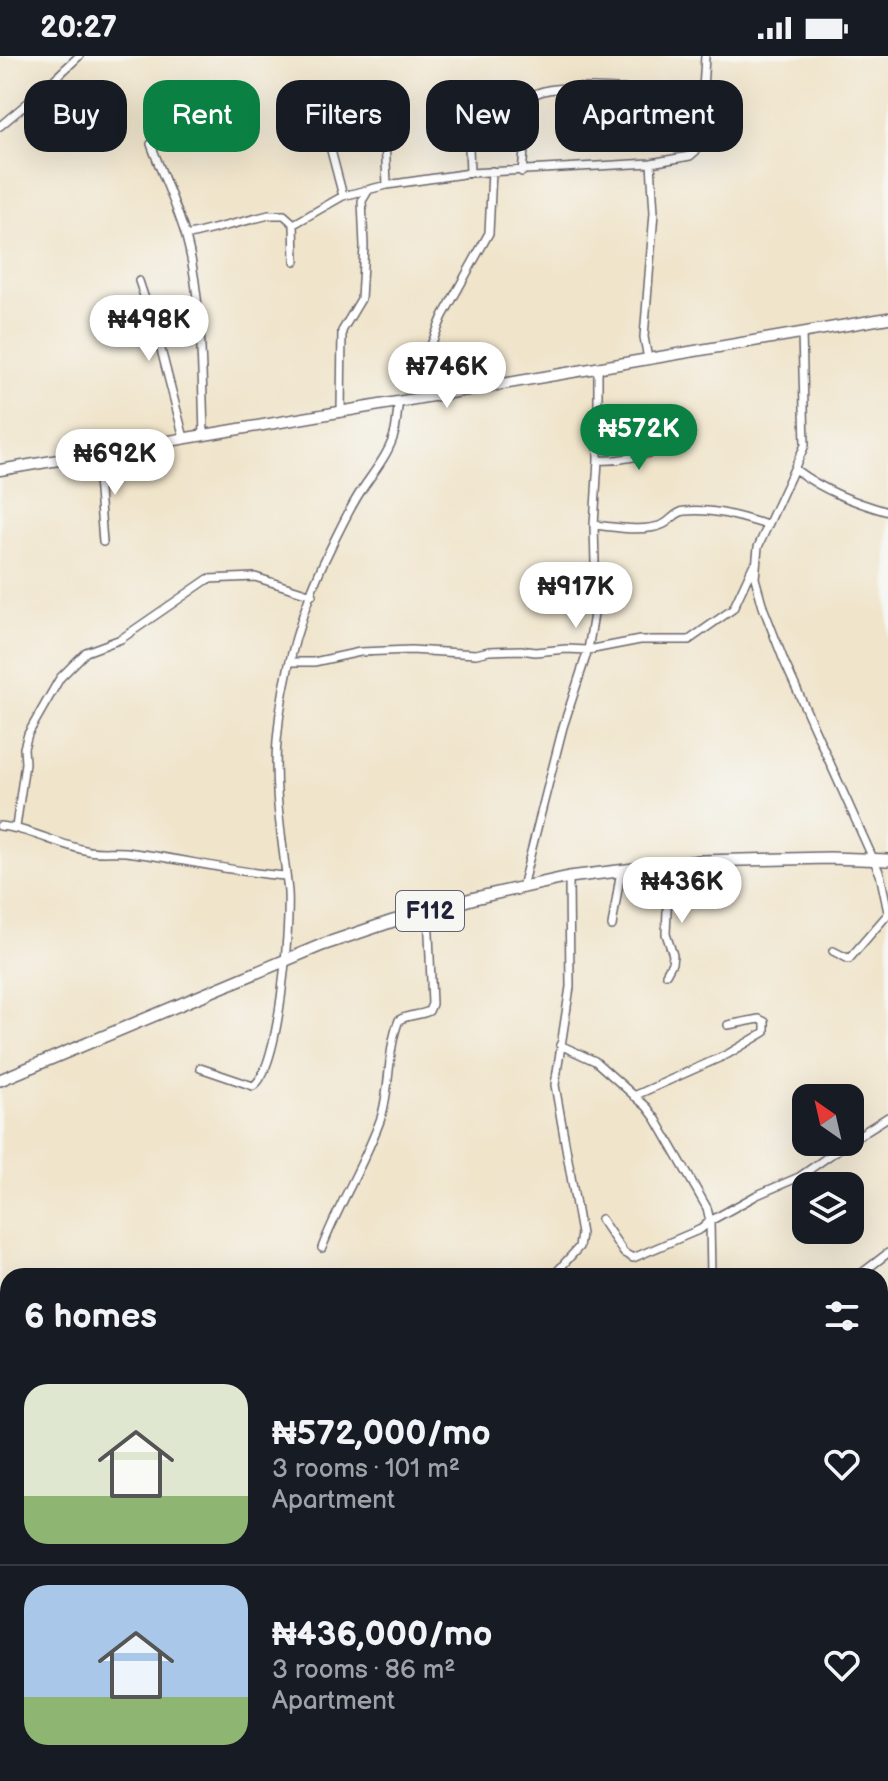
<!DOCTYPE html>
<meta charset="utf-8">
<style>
:root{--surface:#171b24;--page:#20242c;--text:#f1f3f6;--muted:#9ea1a6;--line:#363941;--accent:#0b8043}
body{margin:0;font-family:"Balsamiq Sans",sans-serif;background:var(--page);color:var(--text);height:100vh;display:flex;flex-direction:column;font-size:30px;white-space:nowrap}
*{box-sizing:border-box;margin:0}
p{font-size:26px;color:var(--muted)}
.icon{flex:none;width:44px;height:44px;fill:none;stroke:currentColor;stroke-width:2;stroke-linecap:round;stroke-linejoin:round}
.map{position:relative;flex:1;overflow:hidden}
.drawer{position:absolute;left:0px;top:1212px;width:888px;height:514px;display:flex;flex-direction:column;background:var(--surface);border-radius:24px 24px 0 0;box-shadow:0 8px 32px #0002}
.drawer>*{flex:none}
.guide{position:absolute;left:24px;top:24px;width:840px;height:72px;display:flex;gap:16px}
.needle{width:52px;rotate:326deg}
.buttons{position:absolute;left:792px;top:1028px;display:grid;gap:16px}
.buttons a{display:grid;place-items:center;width:72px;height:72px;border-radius:16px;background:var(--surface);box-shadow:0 8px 32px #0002;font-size:40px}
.price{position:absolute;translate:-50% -68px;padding:0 18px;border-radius:28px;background:#fff;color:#222;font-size:26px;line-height:52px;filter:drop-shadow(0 2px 4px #0008)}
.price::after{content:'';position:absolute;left:50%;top:48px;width:24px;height:18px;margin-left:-12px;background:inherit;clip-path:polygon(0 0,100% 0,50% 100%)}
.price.active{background:var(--accent);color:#fff}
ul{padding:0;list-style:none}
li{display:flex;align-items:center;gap:24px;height:200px;padding:0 24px}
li+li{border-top:2px solid var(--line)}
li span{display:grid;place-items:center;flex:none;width:224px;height:160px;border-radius:24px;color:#555}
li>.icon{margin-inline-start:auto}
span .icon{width:96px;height:96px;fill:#fffc;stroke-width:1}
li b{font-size:34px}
h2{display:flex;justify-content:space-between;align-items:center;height:96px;padding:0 24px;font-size:34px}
.tag{padding:0 28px;border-radius:24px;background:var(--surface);box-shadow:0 8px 32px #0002;font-size:28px;line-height:72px}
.tag.active{background:var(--accent);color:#fff}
.status{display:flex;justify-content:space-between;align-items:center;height:56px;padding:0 40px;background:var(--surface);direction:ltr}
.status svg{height:22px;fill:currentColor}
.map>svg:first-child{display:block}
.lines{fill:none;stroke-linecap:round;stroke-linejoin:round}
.street-casing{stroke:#6a666d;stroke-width:10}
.secondary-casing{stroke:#6a666d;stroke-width:13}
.primary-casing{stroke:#6a666d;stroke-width:14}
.street{stroke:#fff;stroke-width:7}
.secondary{stroke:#fff;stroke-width:10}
.primary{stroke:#fff;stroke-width:11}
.labels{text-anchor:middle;stroke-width:7;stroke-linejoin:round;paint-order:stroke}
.shield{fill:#f6f6f2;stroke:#626272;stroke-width:2}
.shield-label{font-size:24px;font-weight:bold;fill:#22223b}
</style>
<div class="status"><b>20:27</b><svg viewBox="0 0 49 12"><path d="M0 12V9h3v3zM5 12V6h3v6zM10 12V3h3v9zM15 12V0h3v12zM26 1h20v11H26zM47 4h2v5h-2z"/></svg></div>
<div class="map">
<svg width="888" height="1725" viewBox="0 0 888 1725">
<rect width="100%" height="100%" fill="#f6f6f2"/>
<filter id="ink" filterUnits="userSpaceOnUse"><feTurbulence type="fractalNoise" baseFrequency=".0125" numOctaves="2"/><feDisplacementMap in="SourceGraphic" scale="16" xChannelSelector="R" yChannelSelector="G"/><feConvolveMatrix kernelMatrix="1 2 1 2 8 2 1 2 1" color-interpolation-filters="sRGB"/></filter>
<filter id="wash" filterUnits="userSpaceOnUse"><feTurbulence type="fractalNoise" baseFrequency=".006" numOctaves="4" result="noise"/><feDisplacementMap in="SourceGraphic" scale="32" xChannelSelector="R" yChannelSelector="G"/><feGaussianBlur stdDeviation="1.8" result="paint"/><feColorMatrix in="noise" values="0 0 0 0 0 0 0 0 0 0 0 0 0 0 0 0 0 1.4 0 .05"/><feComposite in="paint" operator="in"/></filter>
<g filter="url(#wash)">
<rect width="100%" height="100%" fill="#f0e4ca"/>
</g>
<g filter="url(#ink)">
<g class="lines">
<g class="street-casing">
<path id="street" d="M311,33L323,64L343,140
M467,41L470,117
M0,70L43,34L79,0
M385,82L387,129
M151,88C162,119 177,150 186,181C202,239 202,318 204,379
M522,116L528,54L535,38C556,28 600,33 624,33
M294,168L343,140L387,129L470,117L651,107L690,100L697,94L700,85L705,0
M186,180L269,159H284L294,168L295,205
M139,225L158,282L184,382
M802,277L805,389L758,491L755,522L763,551L784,605L880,818L888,856
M648,303L644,281L654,157L651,107
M426,341L425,323L431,289L443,260L489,177L492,115
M341,355L342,275L361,243L364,190L362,145L368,135
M96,397L103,486
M598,404C625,406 651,396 677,389
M796,414C824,435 854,446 888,456
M594,469C614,471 645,477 664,468C672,464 675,456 685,455C713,452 741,461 767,469
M292,606H314L360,596L411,594L476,598L489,595L521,594L535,596L566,593L588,594L640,584H689L733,553L753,510
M0,770C31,773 58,789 89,795C102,797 113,795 126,796C179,802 231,816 285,820
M16,771L25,707L24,692L28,678L60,622L86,596L121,583L208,523L255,521L312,539
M522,831L563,671L588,594L596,546L594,469L598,404V311
M612,870L621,814
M833,895L849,903L888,858
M666,918L672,907L673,899L666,878L669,809
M560,989L595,1005L647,1051L656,1063L707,1152L710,1165L711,1220
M200,1012L253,1030C280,1014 290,869 288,836C283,786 273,736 277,685C282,619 303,545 333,487C341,471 349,454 359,438C371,419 390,398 395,375C397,366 397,355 399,345
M634,1040L728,998L765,976V966L759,963L728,969
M850,1085L888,1061
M601,1163L624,1197L633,1202L640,1199L701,1173L710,1165L757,1139L799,1121L849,1086
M322,1192C339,1147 365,1107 381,1062C391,1030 387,994 399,964C409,958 419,960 429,955L432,948L428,855
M553,1220L579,1191L581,1178L555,1029L570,931L569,821
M858,1220L888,1197
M880,1241L888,1246
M625,1718L627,1725
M685,1718L688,1725
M855,1718L858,1725
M60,1725L63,1718
M448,1725L449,1718
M805,1725L806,1718"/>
</g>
<g class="secondary-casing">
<path id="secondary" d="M0,414L888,262
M0,1285L8,1290
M880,1642H888
M0,1646H8
M210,1718L211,1725"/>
</g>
<g class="primary-casing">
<path id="primary" d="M0,1024L322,889L393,865L475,842L569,821L700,805L830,802L888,804"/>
</g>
<use href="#street" class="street"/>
<use href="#secondary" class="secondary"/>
<use href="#primary" class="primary"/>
</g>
</g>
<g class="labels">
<rect class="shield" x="396" y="835" width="68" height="40" rx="6"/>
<g class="shield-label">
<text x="430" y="863">F112</text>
</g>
</g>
</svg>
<div class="buttons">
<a><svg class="needle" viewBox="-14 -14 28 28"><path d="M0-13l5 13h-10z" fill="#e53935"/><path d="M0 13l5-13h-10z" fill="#9ea1a6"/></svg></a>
<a><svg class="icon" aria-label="layers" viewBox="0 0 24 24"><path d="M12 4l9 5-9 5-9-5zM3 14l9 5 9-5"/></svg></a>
</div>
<b class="price" style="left:149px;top:307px">₦498K</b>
<b class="price" style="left:447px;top:354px">₦746K</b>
<b class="price active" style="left:639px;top:416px">₦572K</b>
<b class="price" style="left:115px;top:441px">₦692K</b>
<b class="price" style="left:576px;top:574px">₦917K</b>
<b class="price" style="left:682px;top:869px">₦436K</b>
<div class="guide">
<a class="tag">Buy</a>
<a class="tag active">Rent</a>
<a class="tag">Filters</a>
<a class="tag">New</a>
<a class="tag">Apartment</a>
</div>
<section class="drawer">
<h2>6 homes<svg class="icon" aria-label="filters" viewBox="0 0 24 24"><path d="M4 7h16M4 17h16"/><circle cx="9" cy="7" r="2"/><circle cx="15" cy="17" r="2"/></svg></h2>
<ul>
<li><span style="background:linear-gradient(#dfe7d0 70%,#8fb573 0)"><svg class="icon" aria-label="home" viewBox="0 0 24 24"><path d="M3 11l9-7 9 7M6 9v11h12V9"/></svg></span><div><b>₦572,000/mo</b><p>3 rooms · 101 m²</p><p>Apartment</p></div><svg class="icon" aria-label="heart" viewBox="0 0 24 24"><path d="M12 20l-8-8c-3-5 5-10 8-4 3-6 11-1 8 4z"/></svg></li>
<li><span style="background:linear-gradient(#a9c7e8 70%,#8fb573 0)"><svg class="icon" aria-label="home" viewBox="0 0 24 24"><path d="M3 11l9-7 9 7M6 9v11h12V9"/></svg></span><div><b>₦436,000/mo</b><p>3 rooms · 86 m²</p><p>Apartment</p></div><svg class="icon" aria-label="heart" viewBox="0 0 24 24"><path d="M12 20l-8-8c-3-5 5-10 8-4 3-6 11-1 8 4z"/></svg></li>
</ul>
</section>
</div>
